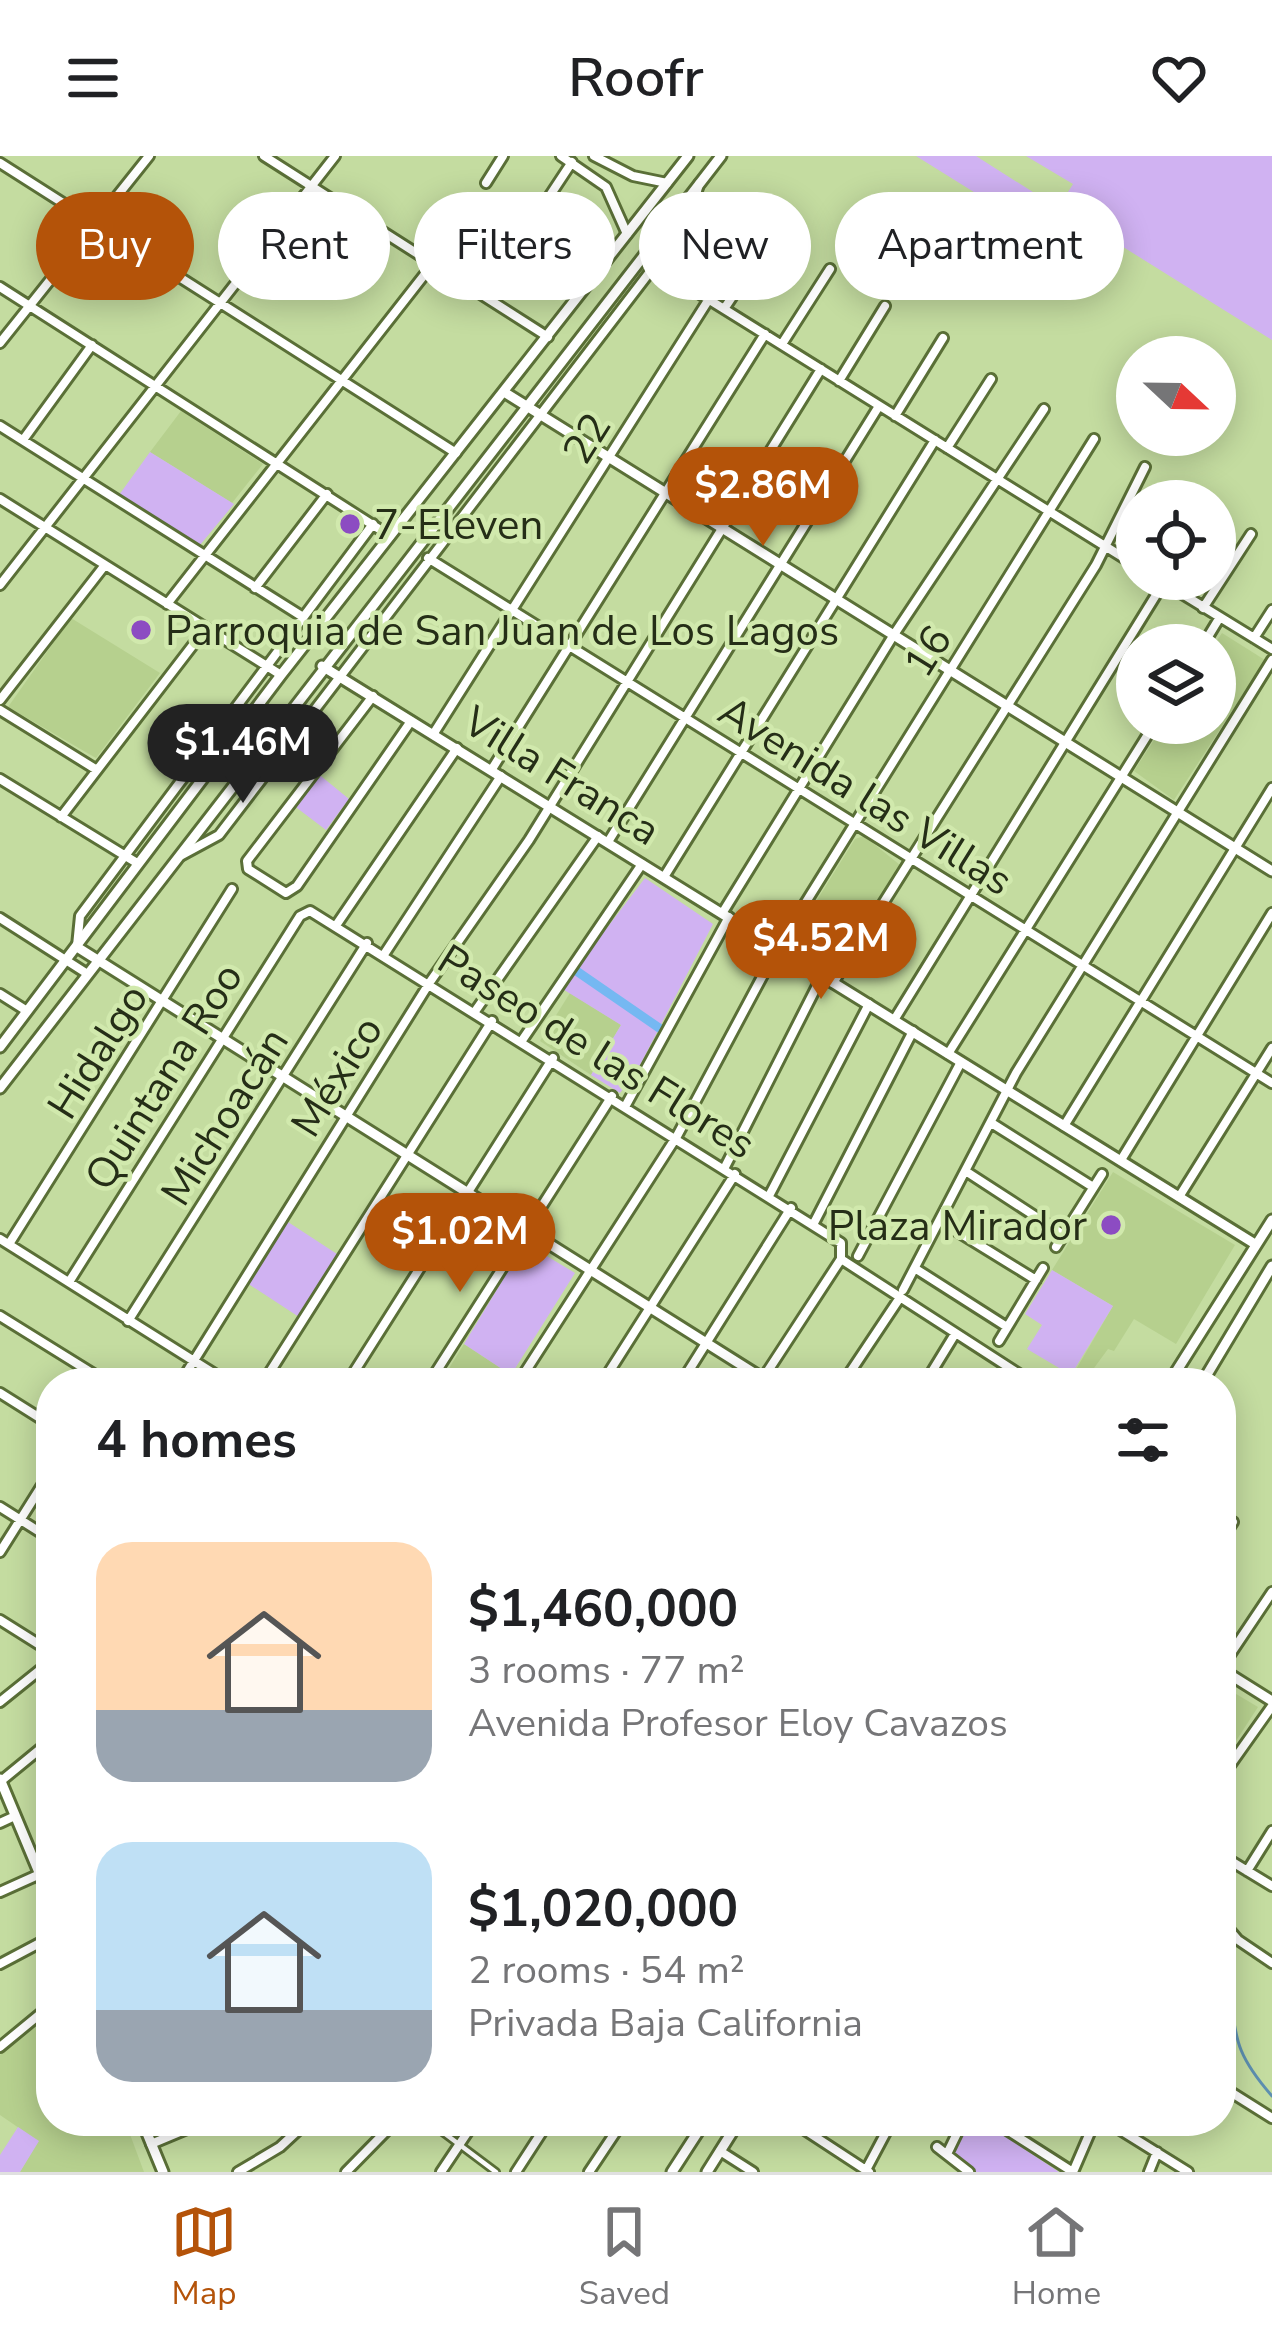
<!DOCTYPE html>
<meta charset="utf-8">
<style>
:root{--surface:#fff;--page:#f2f2f2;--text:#202124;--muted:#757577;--line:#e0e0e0;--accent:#b45309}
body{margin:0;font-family:"Nunito Sans",sans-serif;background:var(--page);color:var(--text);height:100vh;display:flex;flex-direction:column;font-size:45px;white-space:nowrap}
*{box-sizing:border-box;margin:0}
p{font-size:39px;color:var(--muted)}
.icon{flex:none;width:66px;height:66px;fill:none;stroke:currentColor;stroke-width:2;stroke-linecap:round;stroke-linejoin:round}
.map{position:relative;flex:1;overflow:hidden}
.drawer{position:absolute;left:36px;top:1212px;width:1200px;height:768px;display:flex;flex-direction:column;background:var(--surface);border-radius:48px;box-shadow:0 6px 30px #0003}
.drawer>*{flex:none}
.hud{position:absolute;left:36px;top:36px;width:1200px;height:108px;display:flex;gap:24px}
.needle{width:78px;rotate:112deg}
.tools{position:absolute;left:1116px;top:180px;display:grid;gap:24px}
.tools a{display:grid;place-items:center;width:120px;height:120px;border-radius:50%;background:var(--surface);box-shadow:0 6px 30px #0003;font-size:60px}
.price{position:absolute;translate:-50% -102px;padding:0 27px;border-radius:42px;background:var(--accent);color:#fff;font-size:39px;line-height:78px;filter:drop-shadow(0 3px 6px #0008)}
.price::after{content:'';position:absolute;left:50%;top:72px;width:36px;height:27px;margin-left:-18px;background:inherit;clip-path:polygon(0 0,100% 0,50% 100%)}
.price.on{background:#222;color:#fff}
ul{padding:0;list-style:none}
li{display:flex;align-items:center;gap:36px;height:300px;padding:0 60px}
li span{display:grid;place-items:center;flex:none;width:336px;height:240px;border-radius:36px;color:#555}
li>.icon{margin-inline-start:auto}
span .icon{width:144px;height:144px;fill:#fffc;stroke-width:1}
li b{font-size:51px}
h2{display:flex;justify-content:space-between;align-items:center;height:144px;padding:0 60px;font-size:51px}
.chip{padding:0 42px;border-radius:54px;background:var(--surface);box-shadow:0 6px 30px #0003;font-size:42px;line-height:108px}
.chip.on{background:var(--accent);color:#fff}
header{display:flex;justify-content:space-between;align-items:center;height:156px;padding:0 60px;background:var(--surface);font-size:54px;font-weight:600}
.tabs{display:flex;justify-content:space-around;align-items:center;height:168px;border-top:3px solid var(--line);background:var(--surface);font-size:33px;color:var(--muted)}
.tabs a{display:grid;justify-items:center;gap:6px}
.tabs .on{color:var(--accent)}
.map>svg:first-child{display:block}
.built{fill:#b6d08e}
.green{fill:#d0b2f2}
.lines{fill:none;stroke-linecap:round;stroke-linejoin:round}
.stream{stroke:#5d8fb0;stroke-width:3}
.canal{stroke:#75b8f2;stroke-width:9}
.pedestrian-casing{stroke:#5a6f37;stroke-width:10}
.minor-casing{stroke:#5a6f37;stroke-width:14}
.tertiary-casing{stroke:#5a6f37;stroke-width:15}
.secondary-casing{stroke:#5a6f37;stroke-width:15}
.pedestrian{stroke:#fff;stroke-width:4.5}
.minor{stroke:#fff;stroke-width:8}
.tertiary{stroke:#fff;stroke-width:9}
.secondary{stroke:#fff;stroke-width:9}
.poi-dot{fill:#8c4cc2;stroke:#d1e9ad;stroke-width:4.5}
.labels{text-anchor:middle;stroke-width:9;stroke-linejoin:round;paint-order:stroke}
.street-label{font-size:42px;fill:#252e17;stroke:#d1e9ad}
.poi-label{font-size:42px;fill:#252e17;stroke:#d1e9ad;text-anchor:start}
</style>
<header><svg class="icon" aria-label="menu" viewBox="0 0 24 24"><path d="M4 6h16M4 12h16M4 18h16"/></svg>Roofr<svg class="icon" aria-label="heart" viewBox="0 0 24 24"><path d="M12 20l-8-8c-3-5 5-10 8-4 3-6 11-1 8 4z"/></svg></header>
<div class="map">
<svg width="1272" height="2016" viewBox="0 0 1272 2016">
<rect width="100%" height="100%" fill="#c4dca0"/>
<path class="built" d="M181,255L263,308L232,347L150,296Z
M71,462L160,517L96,602L8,551Z
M1222,477L1265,504L1174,644L1134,615L1165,567H1215L1214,489Z
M864,680L900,709L837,810L828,813L792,784L855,683Z
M570,837L621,869L591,919L540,885Z
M1113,1016L1235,1089L1176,1188L1134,1163L1114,1195L1108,1193L1083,1227H1068L1113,1150L1052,1114Z
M464,1188L511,1219L505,1227H440Z
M1221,1529L1258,1551L1221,1608Z
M51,1858V1965H125L144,2016H20L38,1985L0,1959V1899Z"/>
<path class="green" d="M916,0H976L1058,52L1073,28L1026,0H1272V184L1080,64L1110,85L1093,110Z
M150,296L234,348L200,389L119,339Z
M316,616L349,643L326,674L293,649Z
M645,722L713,768L638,913L620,937L591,919L621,869L561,832Z
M288,1066L337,1098L299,1161L247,1127Z
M525,1087L575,1117L511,1219L464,1188Z
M1052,1114L1113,1150L1071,1219L1027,1193L1042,1169L1025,1158Z
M969,1965H982L1059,2016H976L954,1998Z
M18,1971L39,1985L20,2016H0V1999Z"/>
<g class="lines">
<path class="stream" d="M1221,1806C1243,1868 1220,1881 1272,1940"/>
<path class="canal" d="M575,814L665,876"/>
<g class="pedestrian-casing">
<path id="pedestrian" d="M428,1965L496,2016"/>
</g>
<g class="minor-casing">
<path id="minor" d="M264,0L548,181
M561,0L606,31L627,78
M594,0L633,20L667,27
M0,7L456,297
M486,27L503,0
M541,53L572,6
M655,110L1137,410
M0,131L390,380
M724,153L774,78
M0,187L149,0
M782,188L830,113
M839,225L885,150
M895,260L943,182
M0,270L303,461
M23,284L92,189
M947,292L991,223
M0,343L281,519
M1198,345H1199
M428,402L1272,927
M1158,423L1272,493
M0,429L335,0
M255,432L327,338
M167,448L475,54
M1203,452L1251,378
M1254,482L1272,454
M1203,489L1220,461
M373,540L247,705L248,713L286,737L297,730L411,565
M0,544L105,409
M0,554L97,614
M434,577L709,143
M492,613L765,178
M0,623L137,707
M61,661L206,472
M608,686L879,250
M182,699L219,679L688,66L699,28
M664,721L935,284
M723,756L893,480L1044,253
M0,762L86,817
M337,768L457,592
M77,790L80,760L373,368
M385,797L501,620
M833,827L1096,409L1145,311
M0,838L27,855
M476,854L598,680
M894,864L1164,426
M523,883L642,708
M948,898L1155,567
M626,949L729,761
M993,968L1093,1031
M1064,970L1272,632
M1121,1004L1272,757
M725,1011L822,820
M967,1016L1064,1079
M770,1038L869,848
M1179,1041L1272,892
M942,1066L1036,1124
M814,1067L913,875
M0,1083L229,1227
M9,1088L232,733
M1056,1091L1102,1018
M858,1100L961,906
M841,1103L1033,1227
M916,1113L1007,1171
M69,1126L300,760L310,755L841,1087V1103L760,1227
M903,1134L1016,917L1272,504
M0,1160L108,1227
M128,1165L367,787
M999,1185L1043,1112
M180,1227L430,826L529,684L821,213
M263,1227L492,865
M347,1227L553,902
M429,1227L612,940
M518,1227L677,980L778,791L1094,283
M602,1227L735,1018
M681,1227L791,1052
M843,1227L899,1143
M925,1227L955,1178
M1002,1227L1011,1213
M0,1237L51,1269
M0,1351L51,1383
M1221,1385L1233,1366
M0,1396L46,1323
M0,1464L51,1496
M1221,1512L1272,1436
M0,1546L51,1505
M1221,1622L1272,1550
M1,1625L51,1584
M0,1667L15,1660
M1221,1699L1272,1730
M1247,1715L1272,1675
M0,1736L40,1718
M1221,1764L1238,1784L1272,1807
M0,1808L51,1781
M0,1891L51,1849
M1221,1930L1272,1962
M791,1965L869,2016
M993,1965L1073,2016
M1106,1965L1188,2016
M151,1988L206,1965
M937,1991L969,2016
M720,1995L753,2016
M947,1998L963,1965
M866,2014L892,1965
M238,2016L280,1991L308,1965
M346,2016L396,1965
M441,2016L475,1965
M516,2016L549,1965
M589,2016L623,1965
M1073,2016L1095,1965
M1149,2016L1157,1996"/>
</g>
<g class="tertiary-casing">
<path id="tertiary" d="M504,236L1272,715
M322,510L1255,1088
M77,791L770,1227
M1221,1513L1272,1545
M0,1623L51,1745
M142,1965L163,2016"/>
</g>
<g class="secondary-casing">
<path id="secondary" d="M0,891L281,519L688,0
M0,932L721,0
M1169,1227L1272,1064
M1202,1227L1272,1110
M672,2016L705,1965
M707,2016L739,1965"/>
</g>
<use href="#pedestrian" class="pedestrian"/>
<use href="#minor" class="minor"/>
<use href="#tertiary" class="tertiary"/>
<use href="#secondary" class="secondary"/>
</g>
<g class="poi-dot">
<circle cx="350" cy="368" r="12"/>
<circle cx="141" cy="474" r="12"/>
<circle cx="1111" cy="1069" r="12"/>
</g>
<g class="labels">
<g class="street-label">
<text transform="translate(586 282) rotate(-58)" y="15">22</text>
<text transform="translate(927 495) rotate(-58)" y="15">16</text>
<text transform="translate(562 619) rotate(32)" y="15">Villa Franca</text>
<text transform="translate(866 639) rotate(32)" y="15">Avenida las Villas</text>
<text transform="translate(97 895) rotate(-58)" y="15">Hidalgo</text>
<text transform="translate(597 895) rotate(32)" y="15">Paseo de las Flores</text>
<text transform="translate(163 920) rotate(-58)" y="15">Quintana Roo</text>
<text transform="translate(336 920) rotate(-58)" y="15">México</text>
<text transform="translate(224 960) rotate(-58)" y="15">Michoacán</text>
</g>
<g class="poi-label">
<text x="374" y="383">7-Eleven</text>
<text x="165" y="489">Parroquia de San Juan de Los Lagos</text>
<text x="1087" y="1084" text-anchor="end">Plaza Mirador</text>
</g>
</g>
</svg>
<div class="tools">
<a><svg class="needle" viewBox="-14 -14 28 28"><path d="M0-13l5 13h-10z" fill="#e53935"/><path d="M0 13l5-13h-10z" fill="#757577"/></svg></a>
<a><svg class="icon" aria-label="locate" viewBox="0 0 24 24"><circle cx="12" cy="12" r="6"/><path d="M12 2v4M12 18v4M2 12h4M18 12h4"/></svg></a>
<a><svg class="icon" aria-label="layers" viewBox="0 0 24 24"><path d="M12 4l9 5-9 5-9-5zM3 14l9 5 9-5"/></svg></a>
</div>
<b class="price" style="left:763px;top:393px">$2.86M</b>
<b class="price on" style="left:243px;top:650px">$1.46M</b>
<b class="price" style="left:821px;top:846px">$4.52M</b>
<b class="price" style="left:460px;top:1139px">$1.02M</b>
<div class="hud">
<a class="chip on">Buy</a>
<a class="chip">Rent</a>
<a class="chip">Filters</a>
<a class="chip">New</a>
<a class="chip">Apartment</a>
</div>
<section class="drawer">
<h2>4 homes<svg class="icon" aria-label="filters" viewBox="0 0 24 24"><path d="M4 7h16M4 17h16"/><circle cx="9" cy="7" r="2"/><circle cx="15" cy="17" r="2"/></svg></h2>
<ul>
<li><span style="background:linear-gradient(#ffd9b3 70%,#9aa5b1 0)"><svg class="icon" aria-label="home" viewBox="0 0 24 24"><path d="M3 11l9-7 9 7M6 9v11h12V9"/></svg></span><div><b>$1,460,000</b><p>3 rooms · 77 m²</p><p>Avenida Profesor Eloy Cavazos</p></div></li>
<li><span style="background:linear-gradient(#bfe0f5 70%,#9aa5b1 0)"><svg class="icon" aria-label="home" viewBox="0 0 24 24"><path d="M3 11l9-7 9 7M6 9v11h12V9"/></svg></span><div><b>$1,020,000</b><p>2 rooms · 54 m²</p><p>Privada Baja California</p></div></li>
</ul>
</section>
</div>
<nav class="tabs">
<a class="on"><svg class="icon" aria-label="map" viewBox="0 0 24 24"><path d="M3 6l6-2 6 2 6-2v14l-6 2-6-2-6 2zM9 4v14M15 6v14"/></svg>Map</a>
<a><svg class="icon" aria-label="saved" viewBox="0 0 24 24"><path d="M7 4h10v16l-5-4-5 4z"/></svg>Saved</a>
<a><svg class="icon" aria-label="home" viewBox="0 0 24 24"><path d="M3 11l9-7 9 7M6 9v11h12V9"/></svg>Home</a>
</nav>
